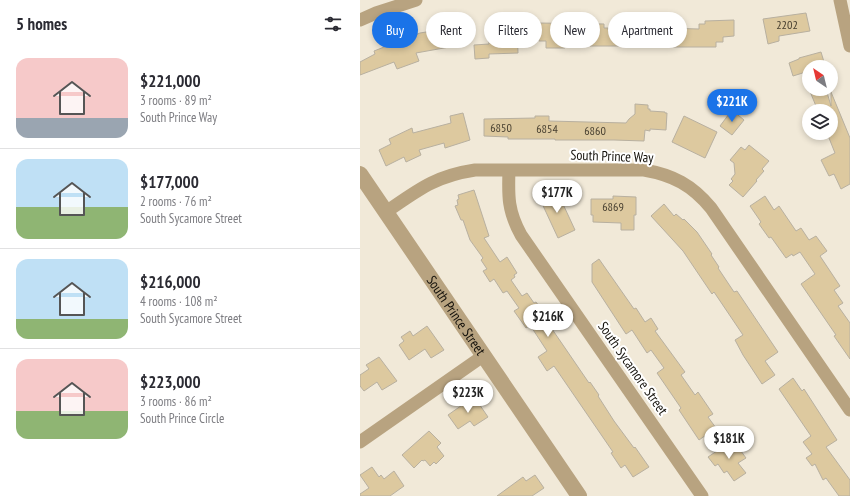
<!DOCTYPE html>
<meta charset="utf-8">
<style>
:root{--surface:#fff;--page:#f2f2f3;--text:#2b2b33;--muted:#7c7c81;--line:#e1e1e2;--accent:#1a73e8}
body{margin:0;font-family:"PT Sans Narrow",sans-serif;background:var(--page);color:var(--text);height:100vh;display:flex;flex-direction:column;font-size:15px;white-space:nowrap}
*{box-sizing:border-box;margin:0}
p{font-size:13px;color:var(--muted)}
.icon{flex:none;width:22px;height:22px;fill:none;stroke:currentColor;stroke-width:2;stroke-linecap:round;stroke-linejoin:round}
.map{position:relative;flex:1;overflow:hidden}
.details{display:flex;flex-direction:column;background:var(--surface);width:360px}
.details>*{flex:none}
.guide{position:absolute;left:12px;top:12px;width:380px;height:36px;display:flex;gap:8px}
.needle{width:26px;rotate:325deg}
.fabs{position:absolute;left:442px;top:60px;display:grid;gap:8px}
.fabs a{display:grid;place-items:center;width:36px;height:36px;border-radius:50%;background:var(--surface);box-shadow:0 2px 6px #0003;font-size:20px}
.price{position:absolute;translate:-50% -34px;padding:0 9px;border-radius:14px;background:#fff;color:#222;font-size:13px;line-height:26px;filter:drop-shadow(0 1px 2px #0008)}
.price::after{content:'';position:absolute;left:50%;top:24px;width:12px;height:9px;margin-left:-6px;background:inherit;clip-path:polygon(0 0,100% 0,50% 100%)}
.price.active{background:var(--accent);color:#fff}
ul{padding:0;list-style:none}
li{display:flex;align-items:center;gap:12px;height:100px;padding:0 16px}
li+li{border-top:1px solid var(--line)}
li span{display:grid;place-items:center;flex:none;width:112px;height:80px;border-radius:12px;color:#555}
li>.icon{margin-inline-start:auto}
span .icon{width:48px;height:48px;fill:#fffc;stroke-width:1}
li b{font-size:17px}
h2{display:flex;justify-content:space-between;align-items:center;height:48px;padding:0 16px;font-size:17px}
.chip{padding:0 14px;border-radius:18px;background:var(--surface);box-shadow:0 2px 6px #0003;font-size:14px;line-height:36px}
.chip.active{background:var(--accent);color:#fff}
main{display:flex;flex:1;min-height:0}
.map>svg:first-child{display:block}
.building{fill:#ddc99f;stroke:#b8b0a0}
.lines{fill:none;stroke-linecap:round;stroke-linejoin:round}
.minor{stroke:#b8a380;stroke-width:13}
.tertiary{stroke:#b8a380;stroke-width:16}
.labels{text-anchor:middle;stroke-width:4;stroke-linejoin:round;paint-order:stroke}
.number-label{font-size:12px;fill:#463e2f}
.street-label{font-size:14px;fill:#13100a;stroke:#fff}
</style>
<main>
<section class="details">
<h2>5 homes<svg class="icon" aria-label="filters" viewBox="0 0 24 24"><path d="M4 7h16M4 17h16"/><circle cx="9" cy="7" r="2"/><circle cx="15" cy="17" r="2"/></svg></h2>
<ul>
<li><span style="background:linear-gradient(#f6c9c9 75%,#9aa5b1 0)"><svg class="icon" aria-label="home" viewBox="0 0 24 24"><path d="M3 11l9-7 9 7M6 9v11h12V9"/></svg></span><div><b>$221,000</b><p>3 rooms · 89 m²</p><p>South Prince Way</p></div></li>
<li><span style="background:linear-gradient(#bfe0f5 60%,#8fb573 0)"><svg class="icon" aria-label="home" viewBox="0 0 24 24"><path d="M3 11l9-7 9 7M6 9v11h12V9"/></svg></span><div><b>$177,000</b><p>2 rooms · 76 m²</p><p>South Sycamore Street</p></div></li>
<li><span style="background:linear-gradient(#bfe0f5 75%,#8fb573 0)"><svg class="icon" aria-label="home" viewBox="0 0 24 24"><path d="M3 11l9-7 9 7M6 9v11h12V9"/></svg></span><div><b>$216,000</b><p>4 rooms · 108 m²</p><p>South Sycamore Street</p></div></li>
<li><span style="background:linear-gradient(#f6c9c9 65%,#8fb573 0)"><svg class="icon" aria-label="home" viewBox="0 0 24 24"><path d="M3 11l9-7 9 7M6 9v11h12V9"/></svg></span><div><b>$223,000</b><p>3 rooms · 86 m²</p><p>South Prince Circle</p></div></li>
</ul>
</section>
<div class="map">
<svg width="490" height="496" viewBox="0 0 490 496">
<rect width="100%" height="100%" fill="#f1e9d8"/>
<path class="building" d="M446,13L450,31L419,36V41L408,44L403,19Z
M374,20V36L363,37V42H356V47H291V22H303V28L339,29V24H345V21Z
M128,23H140V29L157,28L158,53L129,54V58L115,59L114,45L129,44Z
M179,23L244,24V28H248V30H263V46H230V41H205V48H186V41H179Z
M103,26L106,44L56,53L59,61L37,69L34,62L0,75V62L15,54L14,51L60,33Z
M461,52L464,62L461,63L462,67H449V71L433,76L429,63L439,59V58Z
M449,89H466L471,106V92L490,138V184L481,189L474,174L469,176L461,160L475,153L467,133H471V111H458Z
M275,104L288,105V109H290V111L305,112V113H307L306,130L290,129V131L285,130L284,141L254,140H195V139H148V137L124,136V119L175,118V116H189V121L266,123L269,119L275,114Z
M372,110L384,120L372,135L360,126Z
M103,113L110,140L85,148L84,143L59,150L61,155L46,162L44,157L26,166L19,150L31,144L29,139L52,128L53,133L91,123L90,116Z
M324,116L357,132L345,158L312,142Z
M389,145L409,161L402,169L404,171L396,180L397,181L383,197L369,185L373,181L371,179L375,174L374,163L370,160L381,147L385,150Z
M196,189L215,230L198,238L179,197Z
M114,190L129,236L124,238L140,262L147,257L157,273L154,275L155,277L151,280L162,296L167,293L174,303L176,302L194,327L192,329L229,383L230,382L239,395L238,396L254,421L274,448L275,447L289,467L273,477L265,465L261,468L251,453L253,452L194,366L187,371L178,357L187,351L170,325L166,328L154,311L159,308L147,291L143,293L134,279L130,282L123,271L127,269L121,260L123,258L110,240L103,220H101L95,206L98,205L97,200L99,199L98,195Z
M253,196L276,197V215H274V230H261V223L233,222V215H231V199H253Z
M405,196L414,210L419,206L436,231L441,228L449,240L456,236L467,251L460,256L480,286L474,290L483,303L478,306L490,323V359L474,336L476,335L441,284L455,274L440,252L433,256L432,254L426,258L411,237L409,238L399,224L401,222L390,206Z
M304,204L314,216L316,214L323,220L324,219L337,232L352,254L351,255L359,267L358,268L374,292L377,291L418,352L405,361L415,375L402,384L383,355L375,340L383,335L354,292L352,294L323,251L291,216Z
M239,259L274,309L276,308L285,322L291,318L298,329L295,331L325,372L321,375L335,395L338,392L353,414L348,417L356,428L339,440L319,410L321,408L297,373L304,368L291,350L287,353L272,330L266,334L232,282V264Z
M67,326L84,350L71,358L65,349L49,360L39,345L44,341L41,337L50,331L53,336Z
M19,357L37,381L22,390L17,382L4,391L0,386V375L9,369L6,365Z
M433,378L442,391L444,389L477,440L466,447L490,480V496H479L466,478L463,480L455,464L452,466L446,458L452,454L443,442L451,436L419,389Z
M115,398L128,417L114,426L110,421L98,429L88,415L105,403L106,405Z
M69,431L81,443L77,447L84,456L76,464L74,462L70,466L65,460L63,461L62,460L54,468L42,455Z
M373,440L386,458L378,463L386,473L374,481L367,471L364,473L358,464L355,466L348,457Z
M12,467L19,477L21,475L24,479L34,471L44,486L30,496H0V494L9,488L0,475Z
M175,475L184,488L172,496H137L163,477L166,481Z"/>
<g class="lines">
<path class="minor" d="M480,0L490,46
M0,20L16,13L56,0
M149,170C148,197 148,211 161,235L342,496
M26,212C58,190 75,176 115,170H284C313,175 332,185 351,208L490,410
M0,442L123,356"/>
<path class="tertiary" id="s1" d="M0,174L219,496"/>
</g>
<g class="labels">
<g class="number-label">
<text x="427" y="29">2202</text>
<text x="141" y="132">6850</text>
<text x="187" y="133">6854</text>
<text x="235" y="135">6860</text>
<text x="253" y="211">6869</text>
</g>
<g class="street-label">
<text transform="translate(252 156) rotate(2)" y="5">South Prince Way</text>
<text dy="5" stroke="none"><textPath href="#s1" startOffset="171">South Prince Street</textPath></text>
<text transform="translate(273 368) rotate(55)" y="5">South Sycamore Street</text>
</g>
</g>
</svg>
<div class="fabs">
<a><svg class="needle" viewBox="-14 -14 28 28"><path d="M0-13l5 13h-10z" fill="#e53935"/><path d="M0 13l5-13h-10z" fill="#7c7c81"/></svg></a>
<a><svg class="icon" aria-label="layers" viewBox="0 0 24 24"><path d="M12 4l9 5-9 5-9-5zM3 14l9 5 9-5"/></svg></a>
</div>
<b class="price active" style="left:372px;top:123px">$221K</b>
<b class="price" style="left:197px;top:214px">$177K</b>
<b class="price" style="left:188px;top:338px">$216K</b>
<b class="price" style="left:108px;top:414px">$223K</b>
<b class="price" style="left:369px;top:460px">$181K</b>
<div class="guide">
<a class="chip active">Buy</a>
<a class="chip">Rent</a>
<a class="chip">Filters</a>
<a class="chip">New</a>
<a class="chip">Apartment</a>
</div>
</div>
</main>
